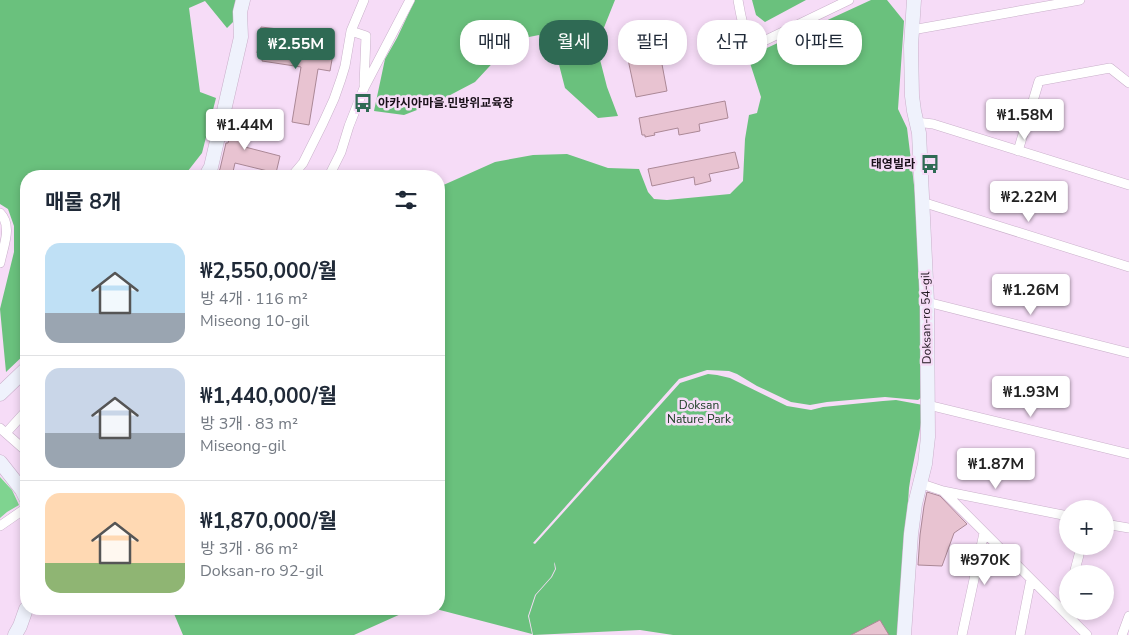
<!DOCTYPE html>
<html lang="ko">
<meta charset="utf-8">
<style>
:root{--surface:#fff;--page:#f6f6f7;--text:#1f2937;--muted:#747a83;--line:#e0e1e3;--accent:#2f6a54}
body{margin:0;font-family:"Nunito Sans","Noto Sans KR",sans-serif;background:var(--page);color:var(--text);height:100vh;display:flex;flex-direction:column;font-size:19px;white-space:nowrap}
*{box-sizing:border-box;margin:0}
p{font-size:16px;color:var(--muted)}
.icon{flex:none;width:28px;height:28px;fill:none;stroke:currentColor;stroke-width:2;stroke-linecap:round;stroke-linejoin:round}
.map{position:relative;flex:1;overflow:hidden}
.details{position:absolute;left:20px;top:170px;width:425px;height:445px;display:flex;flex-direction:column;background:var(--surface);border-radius:20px;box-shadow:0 2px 8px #0003}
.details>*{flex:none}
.top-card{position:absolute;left:460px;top:20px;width:475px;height:45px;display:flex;gap:10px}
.fabs{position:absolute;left:1059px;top:500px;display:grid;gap:10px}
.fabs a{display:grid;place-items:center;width:55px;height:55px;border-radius:50%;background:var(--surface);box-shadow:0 2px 8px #0003;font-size:25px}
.price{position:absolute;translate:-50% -42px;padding:0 11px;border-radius:5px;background:#fff;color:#222;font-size:16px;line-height:32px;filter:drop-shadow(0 1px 2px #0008)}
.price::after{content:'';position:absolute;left:50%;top:30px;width:15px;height:11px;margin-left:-8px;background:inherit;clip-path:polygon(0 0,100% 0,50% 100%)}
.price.active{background:var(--accent);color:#fff}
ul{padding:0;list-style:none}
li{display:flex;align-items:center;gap:15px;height:125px;padding:0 25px}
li+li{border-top:1px solid var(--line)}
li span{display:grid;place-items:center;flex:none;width:140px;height:100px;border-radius:15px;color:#555}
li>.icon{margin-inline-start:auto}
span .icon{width:60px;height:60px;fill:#fffc;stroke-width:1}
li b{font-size:21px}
h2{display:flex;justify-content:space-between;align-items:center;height:60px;padding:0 25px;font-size:21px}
.pill{padding:0 18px;border-radius:20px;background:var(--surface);box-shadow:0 2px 8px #0003;font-size:18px;line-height:45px}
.pill.active{background:var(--accent);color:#fff}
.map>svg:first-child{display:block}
.green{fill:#7fd490}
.forest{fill:#6ac17d}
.building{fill:#e8c3d1;stroke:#ab8896}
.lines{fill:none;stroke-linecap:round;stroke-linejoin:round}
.street-casing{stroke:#c9b0ca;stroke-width:10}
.secondary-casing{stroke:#c9b0ca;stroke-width:15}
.street{stroke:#fff;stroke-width:9}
.secondary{stroke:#eff2fc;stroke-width:14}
.labels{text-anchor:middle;stroke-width:5;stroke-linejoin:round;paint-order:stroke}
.poi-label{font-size:12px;font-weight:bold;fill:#1a111a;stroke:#f6dcf7;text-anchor:start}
.street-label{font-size:12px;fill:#1a111a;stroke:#f6dcf7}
.park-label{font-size:12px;fill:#15391e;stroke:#f6dcf7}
</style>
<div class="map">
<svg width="1129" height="635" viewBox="0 0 1129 635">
<rect width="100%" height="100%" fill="#f6dcf7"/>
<path class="green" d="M0,477L12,490L19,505L7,512L0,518Z"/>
<path class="forest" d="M0,0H238L236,19L227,28L205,1L189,8L200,92L216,98L202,153L184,176H26V353L6,372L0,309L14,252V226L8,209L0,204Z
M415,0H615L601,35L596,44L607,87L618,116L598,118L565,88L556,53L539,35L514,40L475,82L435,103L404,115L374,111L385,59L397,38Z
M752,0H806L765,22L756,15Z
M871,0H887L904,21L898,109L907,128L916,201L921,264L922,397L918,400L885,397L827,402L810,405L791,402L757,386L737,374L729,371L707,370L679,379L533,543L535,544L680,383L708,374L717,375L730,378L787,406L811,410L823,407L883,401L896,400L923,405C921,433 913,460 909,488L899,635H673L640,630L533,635L529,616L536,595L552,577L556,569L555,564L554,562L555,569L551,577L535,595L528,616L532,634L436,609H439V187L495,162L533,155L567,154L608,168L639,169L648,192L654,199L667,200L730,194L743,181L745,139L749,115L757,113L761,97L750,63L754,54Z
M172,609H412L354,635H183Z"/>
<path class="building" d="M261,27L278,29L275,46L333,54L330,71L318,69L309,125L292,122L301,67L262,61L263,54L257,53Z
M658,43L667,91L636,97L626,50Z
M725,101L728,118L699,124L700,131L679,135L678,128L654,133L655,135L645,137V135H642L639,118Z
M236,113L252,117L245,147L280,156L276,173L235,163L232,176H216L220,169L226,143H228Z
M735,152L739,168L709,174L711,181L695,185L694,177L652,186L648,169Z
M927,492L940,496L967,524L954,533L942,566L918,565L920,535L924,506Z
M880,620L889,635H851Z"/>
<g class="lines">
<g class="street-casing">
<path id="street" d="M738,0C741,15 742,32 755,42L766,40L849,0
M912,30L1080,0
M351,31L366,36L364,85
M916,122L933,124L1129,185
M1018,151L1039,81L1110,68L1129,83
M292,176L303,163L323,123L334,99L341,79L345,66L351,31L364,0
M329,176L341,152L349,126L364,88L410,0
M922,202L1129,267
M0,213C13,226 3,247 0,263
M927,302L1129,353
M928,405L1129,454
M0,428L26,451
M6,433L26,411
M919,483L943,491L1068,516
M943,491L1087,635
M1105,524L1129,528
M0,526L26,508
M1074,574L1079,555
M1064,612L1068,597
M962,635L984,533
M1020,635L1031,579
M1122,635L1129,616"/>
</g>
<g class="secondary-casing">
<path id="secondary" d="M206,176L211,167L241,37L240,12L243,0
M0,394L26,369
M0,462L22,490L26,498
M15,635L20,626L26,609
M904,635L911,534L915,504L925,464L928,437L927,302L919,133L914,111L912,96L911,46L914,0"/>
</g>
<use href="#street" class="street"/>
<use href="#secondary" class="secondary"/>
</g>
<defs>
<g id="bus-bare" transform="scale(1.5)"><path d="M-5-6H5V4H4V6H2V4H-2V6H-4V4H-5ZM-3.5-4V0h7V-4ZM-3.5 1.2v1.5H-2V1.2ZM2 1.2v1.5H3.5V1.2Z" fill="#2f6a54" stroke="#f6dcf7" stroke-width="2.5" paint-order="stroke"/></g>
</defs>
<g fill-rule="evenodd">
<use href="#bus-bare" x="363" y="103"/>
<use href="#bus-bare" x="930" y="164"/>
</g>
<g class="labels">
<g class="poi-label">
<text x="378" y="107">아카시아마을.민방위교육장</text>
<text x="915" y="168" text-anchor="end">태영빌라</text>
</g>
<g class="street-label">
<text transform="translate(926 318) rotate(-91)" y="4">Doksan-ro 54-gil</text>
</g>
<g class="park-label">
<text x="699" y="409">Doksan<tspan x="699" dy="14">Nature Park</tspan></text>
</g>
</g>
</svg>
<div class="fabs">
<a>+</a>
<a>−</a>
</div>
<b class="price active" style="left:296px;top:70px">₩2.55M</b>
<b class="price" style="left:1025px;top:141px">₩1.58M</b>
<b class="price" style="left:245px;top:151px">₩1.44M</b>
<b class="price" style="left:1029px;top:223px">₩2.22M</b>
<b class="price" style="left:1031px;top:316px">₩1.26M</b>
<b class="price" style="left:1031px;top:418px">₩1.93M</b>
<b class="price" style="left:996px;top:490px">₩1.87M</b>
<b class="price" style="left:985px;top:586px">₩970K</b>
<div class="top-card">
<a class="pill">매매</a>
<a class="pill active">월세</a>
<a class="pill">필터</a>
<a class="pill">신규</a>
<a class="pill">아파트</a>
</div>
<section class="details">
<h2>매물 8개<svg class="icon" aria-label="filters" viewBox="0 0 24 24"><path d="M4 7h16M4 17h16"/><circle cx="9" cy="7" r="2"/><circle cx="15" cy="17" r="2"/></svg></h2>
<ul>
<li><span style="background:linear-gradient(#bfe0f5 70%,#9aa5b1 0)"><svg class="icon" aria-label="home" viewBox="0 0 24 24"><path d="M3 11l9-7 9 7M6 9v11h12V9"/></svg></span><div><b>₩2,550,000/월</b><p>방 4개 · 116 m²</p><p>Miseong 10-gil</p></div></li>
<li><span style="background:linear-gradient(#c9d6e8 65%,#9aa5b1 0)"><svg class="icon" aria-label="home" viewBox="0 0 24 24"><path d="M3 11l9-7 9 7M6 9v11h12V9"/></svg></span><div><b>₩1,440,000/월</b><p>방 3개 · 83 m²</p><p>Miseong-gil</p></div></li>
<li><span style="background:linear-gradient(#ffd9b3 70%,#8fb573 0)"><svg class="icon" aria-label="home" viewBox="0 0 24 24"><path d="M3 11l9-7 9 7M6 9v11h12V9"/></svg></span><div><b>₩1,870,000/월</b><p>방 3개 · 86 m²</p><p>Doksan-ro 92-gil</p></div></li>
</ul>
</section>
</div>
